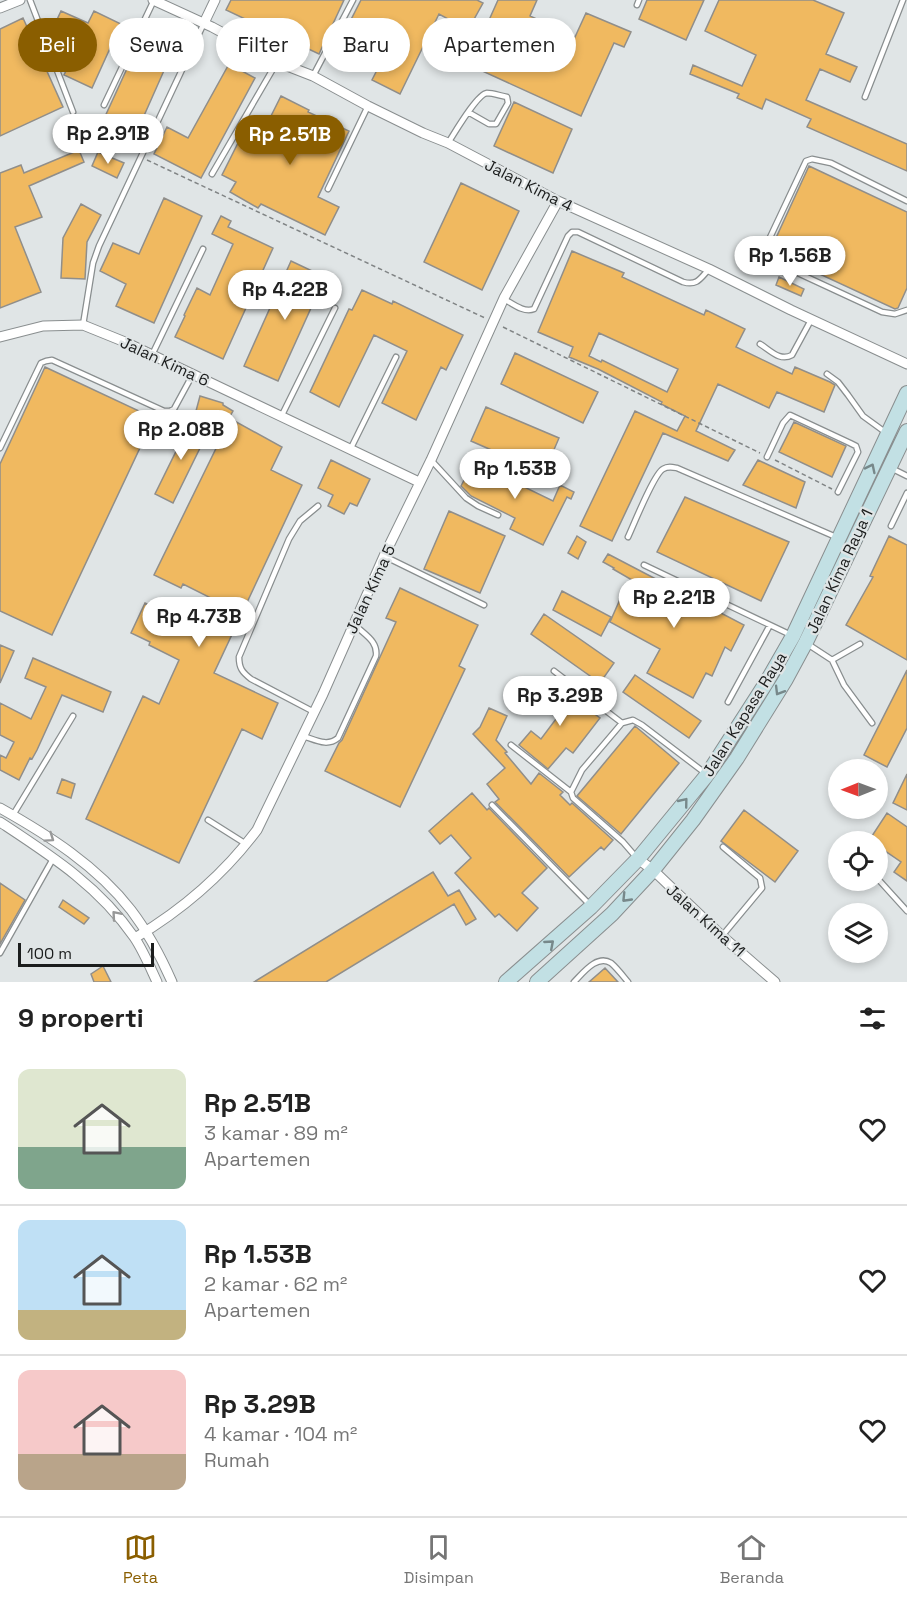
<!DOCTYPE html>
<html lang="id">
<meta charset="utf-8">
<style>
:root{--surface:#fff;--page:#f6f6f6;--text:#222;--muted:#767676;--line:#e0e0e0;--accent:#8a5e00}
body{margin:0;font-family:"Space Grotesk",sans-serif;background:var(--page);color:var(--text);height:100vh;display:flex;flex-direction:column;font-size:22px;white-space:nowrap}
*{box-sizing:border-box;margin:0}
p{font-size:20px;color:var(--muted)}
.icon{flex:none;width:33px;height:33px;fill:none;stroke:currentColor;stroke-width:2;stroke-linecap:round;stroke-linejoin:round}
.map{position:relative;height:982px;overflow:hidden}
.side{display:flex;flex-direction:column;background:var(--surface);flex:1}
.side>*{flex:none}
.banner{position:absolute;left:18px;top:18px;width:600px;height:54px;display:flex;gap:12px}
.needle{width:39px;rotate:269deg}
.tools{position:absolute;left:828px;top:759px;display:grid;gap:12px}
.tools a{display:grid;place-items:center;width:60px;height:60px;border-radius:50%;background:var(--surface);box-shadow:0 3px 9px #0003;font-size:30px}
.scale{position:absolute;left:18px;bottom:15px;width:136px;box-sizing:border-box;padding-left:6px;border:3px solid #1b1d1d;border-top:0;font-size:16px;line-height:21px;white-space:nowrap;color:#1b1d1d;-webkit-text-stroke:4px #e0e5e6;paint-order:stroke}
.price{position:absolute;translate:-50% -51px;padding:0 14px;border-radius:21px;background:#fff;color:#222;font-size:20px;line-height:39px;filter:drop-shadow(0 2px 3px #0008)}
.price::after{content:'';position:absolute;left:50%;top:36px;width:18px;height:14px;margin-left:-9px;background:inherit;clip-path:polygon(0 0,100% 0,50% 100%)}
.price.on{background:var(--accent);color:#fff}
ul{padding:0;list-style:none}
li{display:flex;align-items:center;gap:18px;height:150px;padding:0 18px}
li+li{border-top:2px solid var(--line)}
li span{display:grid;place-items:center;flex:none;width:168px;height:120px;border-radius:12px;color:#555}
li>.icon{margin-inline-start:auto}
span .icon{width:72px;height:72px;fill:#fffc;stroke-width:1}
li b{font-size:26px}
h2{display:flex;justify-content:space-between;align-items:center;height:72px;padding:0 18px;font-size:26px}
.pill{padding:0 21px;border-radius:27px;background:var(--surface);box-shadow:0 3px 9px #0003;font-size:21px;line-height:54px}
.pill.on{background:var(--accent);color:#fff}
.menu{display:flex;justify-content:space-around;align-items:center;height:84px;border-top:2px solid var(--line);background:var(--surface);font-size:16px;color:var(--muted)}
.menu a{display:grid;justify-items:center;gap:3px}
.menu .on{color:var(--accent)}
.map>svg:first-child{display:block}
.building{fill:#f0b960;stroke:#908e8a;stroke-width:1.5;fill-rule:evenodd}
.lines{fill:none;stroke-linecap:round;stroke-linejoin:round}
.lane-casing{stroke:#898e8f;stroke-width:7}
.street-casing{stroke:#898e8f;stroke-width:11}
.secondary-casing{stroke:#898e8f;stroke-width:16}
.path{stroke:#808485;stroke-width:1.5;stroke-dasharray:4.5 3;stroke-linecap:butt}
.lane{stroke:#fff;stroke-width:4.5}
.street{stroke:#fff;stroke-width:9}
.secondary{stroke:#c2e0e4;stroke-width:14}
.oneway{stroke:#77888a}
.oneway2{stroke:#989999}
.labels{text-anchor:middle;stroke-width:4.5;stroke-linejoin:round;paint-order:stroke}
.street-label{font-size:16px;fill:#1b1d1d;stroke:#e0e5e6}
</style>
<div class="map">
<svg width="907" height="982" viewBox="0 0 907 982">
<rect width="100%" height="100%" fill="#e0e5e6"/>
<path class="building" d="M231,0H344L319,54L226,10Z
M361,0H477L483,3L468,30L439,14L400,94L372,80L378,68L337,47Z
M498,0H537L530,16L575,37L586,13L631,32L624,47L614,43L581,116L469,65Z
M647,0H704L686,40L639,19Z
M719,0H813L844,13L826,54L857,67L850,82L820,69L806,100L907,144V171L807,127L811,119L766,99L762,109L737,98L739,94L690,74L693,65L742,86L756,55L705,31Z
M61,11L88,23L94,11L121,24L92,88L64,75L76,50L49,37Z
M23,18L63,107L0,136V29Z
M147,25L178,39L135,136L103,121Z
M229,64L255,78L201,178L154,154L167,127L188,138Z
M281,96L309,110L308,112L349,131L318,197L339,207L325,235L261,204L258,208L230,192L236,182L222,175L238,143L254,150Z
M514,102L572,129L553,173L494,146Z
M79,150L84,162L29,186L42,217L15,227L41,292L0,308V173L21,165L24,173Z
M98,152L124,163L117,178L92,166Z
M809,166L907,212V288L898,308L895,309L770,251Z
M461,183L519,211L482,290L424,262Z
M164,198L202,216L154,323L116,306L126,284L100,271L113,243L139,254Z
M81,204L101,215L87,242L85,279L61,278L63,238Z
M221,216L231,221L228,227L273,248L223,359L175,337L185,316L184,315L197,288L210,295L233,244L212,234Z
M572,251L624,273L622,277L704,315L706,310L745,329L736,347L792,374L795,367L830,382L835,385L824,412L777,392L769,408L718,384L696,431L735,450L728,461L663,433L612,541L580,526L635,411L677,431L685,416L661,404L662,402L598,369L569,357L573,347L538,332ZM599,333L678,369L667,392L602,360L601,362L589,356Z
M291,261L325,277L278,381L244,366Z
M779,277L804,289L801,296L776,285Z
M362,290L392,304L393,301L463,335L446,370L441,367L416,420L382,403L407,351L374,335L339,407L310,392L349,309L352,310Z
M515,353L598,392L583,423L501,384Z
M45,367L154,418L52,635L0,611V464Z
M200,396L223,403V405L233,411L229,418L282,447L271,470L302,485L214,673L278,703L262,739L242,729L179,863L86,819L143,696L159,704L179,660L149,645L150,642L131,633L145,603L165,612L168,605L201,621L211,598L183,584L181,588L154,575L227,426L221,422L223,418L196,411Z
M486,407L559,438L544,473L471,441Z
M183,416L206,427L196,446L200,448L173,503L155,494L187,429L179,425Z
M794,422L846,446L832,477L779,452Z
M476,457L523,480L520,485L553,501L560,485L574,492L571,499L567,497L543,545L510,529L515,518L471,496L461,486Z
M331,460L370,479L357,506L350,503L344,514L328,506L333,495L318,488Z
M758,460L805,482L796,508L743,485Z
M685,497L789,542L761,601L657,552Z
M449,511L505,536L480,593L424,569Z
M577,536L586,542L578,559L568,553Z
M889,536L907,545V660L846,625L873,577L870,576Z
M608,554L744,625L731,651L725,647L712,676L706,673L693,698L647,673L660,649L610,622L621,597L630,602L639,584L613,569L614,568L603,562Z
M400,588L478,625L459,666L465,669L400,807L325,771L339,743L342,740L396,622L386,618Z
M562,591L611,617L601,636L553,610Z
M544,614L614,663L600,683L531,634Z
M0,645L14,651L0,683Z
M33,658L111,692L103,712L62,695L37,750L32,759L30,758L19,780L0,770V755L6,758L14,742L0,735V703L31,719L46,687L25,678Z
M907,670V728L887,767L864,755Z
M635,675L701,721L689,738L623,692Z
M550,677L567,691L566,693L600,718L573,753L566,748L548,769L519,745L531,731L541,739L562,711L538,691Z
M489,708L507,716L496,740L507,752L505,753L531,784L539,773L563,792L560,795L570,805L572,803L613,840L604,850L601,847L569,877L495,802L499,799L487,784L505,768L473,734L480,727Z
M635,726L679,763L621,834L577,796Z
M907,774V810L893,803Z
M62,779L75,784L71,798L57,793Z
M472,793L487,810L489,808L547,868L522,893L538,908L517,931L499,914L495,917L455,873L471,858L451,835L440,844L429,831Z
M744,810L798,851L775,882L721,841Z
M887,813L907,827V881L894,872L901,862L878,846V842H868Z
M433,872L448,896L459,890L476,919L466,925L454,904L326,982H254Z
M0,883L25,900L0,944Z
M63,900L89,918L84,924L59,907Z
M103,966L111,982H94L91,974Z
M605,968L618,982H589Z"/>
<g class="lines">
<g class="lane-casing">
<path id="lane" d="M30,0L73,112
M637,5L639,0
M313,76L353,0
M865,97L903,0
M104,105L154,0
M448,143C454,134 477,94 487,93C493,93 501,96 507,97L508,103L496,124H489L468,112
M212,174L277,62
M328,189L368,106
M907,201L831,163L812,159L806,161L765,248L766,256L772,261L882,312L895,314L907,310
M504,299C513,304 524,313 534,309L568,236L572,232H578L683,282C697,286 700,279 709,269
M83,325L93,263L99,246L204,23
M760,344C770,350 780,362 792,355L811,320
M152,355L203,249
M827,374L838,382L848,395L863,416L885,432
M281,417L335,308
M0,448L41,363L46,361L52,360L164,411H170L174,409L193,374
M350,450L396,357
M767,457L783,423L790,415L850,443L856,446L858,452L838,492
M431,460L466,498L478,506L498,515
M891,468L907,476
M891,526L907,493
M628,537C634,524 654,474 663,469C668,466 672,467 677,468L836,537
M384,556L484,605
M644,565L791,635
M806,643L832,660L844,685L872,723
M832,660L860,644
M554,671L622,723
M728,702L770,625
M314,712L251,679C242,672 239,668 239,657L289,539L300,521L318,506
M303,736C316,740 327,747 338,738L376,656C378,641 365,635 355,625
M511,745L571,792
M492,805L590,905
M13,815L73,716
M208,820L246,844
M636,857L623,842L573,798L571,792L582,770L622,723L633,720L642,725L705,773
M878,879L907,911
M722,936L762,888L760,878L723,847
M0,953L54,857
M574,982C583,973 597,954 611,963C617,968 623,976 628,982"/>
</g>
<g class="street-casing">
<path id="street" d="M153,0L212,27L277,62L313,76L368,106L423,133L448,143L558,201L709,269L791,310L907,364
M0,8L20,0
M204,23L215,0
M0,337L43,326L83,325L125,342L419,482
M0,808C48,835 97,866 131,910C147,931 161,957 172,982
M0,822C50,855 99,886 134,937C143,950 150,967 157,982
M638,859L653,870L722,936L775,982
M135,938C182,910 224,874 257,830L323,694L384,556L431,460L504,298L558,201"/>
</g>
<g class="secondary-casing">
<path id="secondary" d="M506,982L591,907L638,859L707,775L766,683L793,636L907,393
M537,982L612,914L653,870L693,820L737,758L786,679L806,642L907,431"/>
</g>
<path class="path" d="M147,160L485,318
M503,327L760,453
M775,460L832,489"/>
<use href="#lane" class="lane"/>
<use href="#street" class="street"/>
<use href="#secondary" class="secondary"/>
</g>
<defs><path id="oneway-chevron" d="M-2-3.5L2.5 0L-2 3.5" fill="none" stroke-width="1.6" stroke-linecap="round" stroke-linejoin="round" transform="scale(1.5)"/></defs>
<g class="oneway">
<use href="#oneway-chevron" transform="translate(871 468) rotate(-64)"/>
<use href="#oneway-chevron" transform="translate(779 691) rotate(121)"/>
<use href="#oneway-chevron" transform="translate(684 802) rotate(-51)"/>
<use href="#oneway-chevron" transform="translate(626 898) rotate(134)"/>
<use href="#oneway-chevron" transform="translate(550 944) rotate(-41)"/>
</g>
<g class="oneway2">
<use href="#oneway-chevron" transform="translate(50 838) rotate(35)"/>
<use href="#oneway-chevron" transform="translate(116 915) rotate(-131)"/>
</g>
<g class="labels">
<g class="street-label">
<text transform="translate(529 185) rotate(27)" y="6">Jalan Kima 4</text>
<text transform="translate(165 361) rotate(25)" y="6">Jalan Kima 6</text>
<text transform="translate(839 571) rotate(-65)" y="6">Jalan Kima Raya 1</text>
<text transform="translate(370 589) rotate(-65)" y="6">Jalan Kima 5</text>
<text transform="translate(744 714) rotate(-58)" y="6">Jalan Kapasa Raya</text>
<text transform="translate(706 920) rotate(42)" y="6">Jalan Kima 11</text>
</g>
</g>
</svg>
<div class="tools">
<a><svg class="needle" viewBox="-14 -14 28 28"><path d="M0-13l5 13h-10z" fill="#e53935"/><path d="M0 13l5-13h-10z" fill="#767676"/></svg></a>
<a><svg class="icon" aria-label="locate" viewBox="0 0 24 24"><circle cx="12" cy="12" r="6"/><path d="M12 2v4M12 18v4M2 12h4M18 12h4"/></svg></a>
<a><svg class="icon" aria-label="layers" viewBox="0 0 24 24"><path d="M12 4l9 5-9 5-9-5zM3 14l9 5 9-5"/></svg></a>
</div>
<div class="scale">100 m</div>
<b class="price" style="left:108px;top:165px">Rp 2.91B</b>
<b class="price on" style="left:290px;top:166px">Rp 2.51B</b>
<b class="price" style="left:790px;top:287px">Rp 1.56B</b>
<b class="price" style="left:285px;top:321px">Rp 4.22B</b>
<b class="price" style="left:181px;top:461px">Rp 2.08B</b>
<b class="price" style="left:515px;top:500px">Rp 1.53B</b>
<b class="price" style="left:674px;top:629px">Rp 2.21B</b>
<b class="price" style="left:199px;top:648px">Rp 4.73B</b>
<b class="price" style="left:560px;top:727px">Rp 3.29B</b>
<div class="banner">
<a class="pill on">Beli</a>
<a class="pill">Sewa</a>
<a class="pill">Filter</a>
<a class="pill">Baru</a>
<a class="pill">Apartemen</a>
</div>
</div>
<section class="side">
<h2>9 properti<svg class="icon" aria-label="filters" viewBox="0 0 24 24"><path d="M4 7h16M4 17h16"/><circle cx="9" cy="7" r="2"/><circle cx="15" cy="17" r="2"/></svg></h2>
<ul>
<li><span style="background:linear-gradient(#dfe7d0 65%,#7fa58c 0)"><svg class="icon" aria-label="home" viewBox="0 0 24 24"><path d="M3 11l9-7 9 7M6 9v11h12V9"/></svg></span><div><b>Rp 2.51B</b><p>3 kamar · 89 m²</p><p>Apartemen</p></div><svg class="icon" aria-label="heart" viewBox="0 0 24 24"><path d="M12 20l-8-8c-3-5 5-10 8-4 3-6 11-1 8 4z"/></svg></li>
<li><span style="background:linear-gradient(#bfe0f5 75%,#c2b280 0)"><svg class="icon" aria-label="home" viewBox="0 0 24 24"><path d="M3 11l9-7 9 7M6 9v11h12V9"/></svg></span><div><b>Rp 1.53B</b><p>2 kamar · 62 m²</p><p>Apartemen</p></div><svg class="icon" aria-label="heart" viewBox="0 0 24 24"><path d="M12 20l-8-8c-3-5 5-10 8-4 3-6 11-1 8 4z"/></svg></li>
<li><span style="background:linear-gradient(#f6c9c9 70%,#b9a48a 0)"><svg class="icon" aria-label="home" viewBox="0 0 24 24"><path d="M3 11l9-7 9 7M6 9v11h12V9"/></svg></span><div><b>Rp 3.29B</b><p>4 kamar · 104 m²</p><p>Rumah</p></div><svg class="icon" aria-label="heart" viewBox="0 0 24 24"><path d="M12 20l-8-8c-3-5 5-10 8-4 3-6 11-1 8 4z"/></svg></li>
</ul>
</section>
<nav class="menu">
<a class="on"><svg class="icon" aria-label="map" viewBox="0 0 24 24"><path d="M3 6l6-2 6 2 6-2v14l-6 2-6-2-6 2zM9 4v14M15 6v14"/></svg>Peta</a>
<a><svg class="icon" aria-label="saved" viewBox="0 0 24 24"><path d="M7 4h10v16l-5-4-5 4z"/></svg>Disimpan</a>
<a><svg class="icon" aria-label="home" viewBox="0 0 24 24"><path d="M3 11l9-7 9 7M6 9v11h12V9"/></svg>Beranda</a>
</nav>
